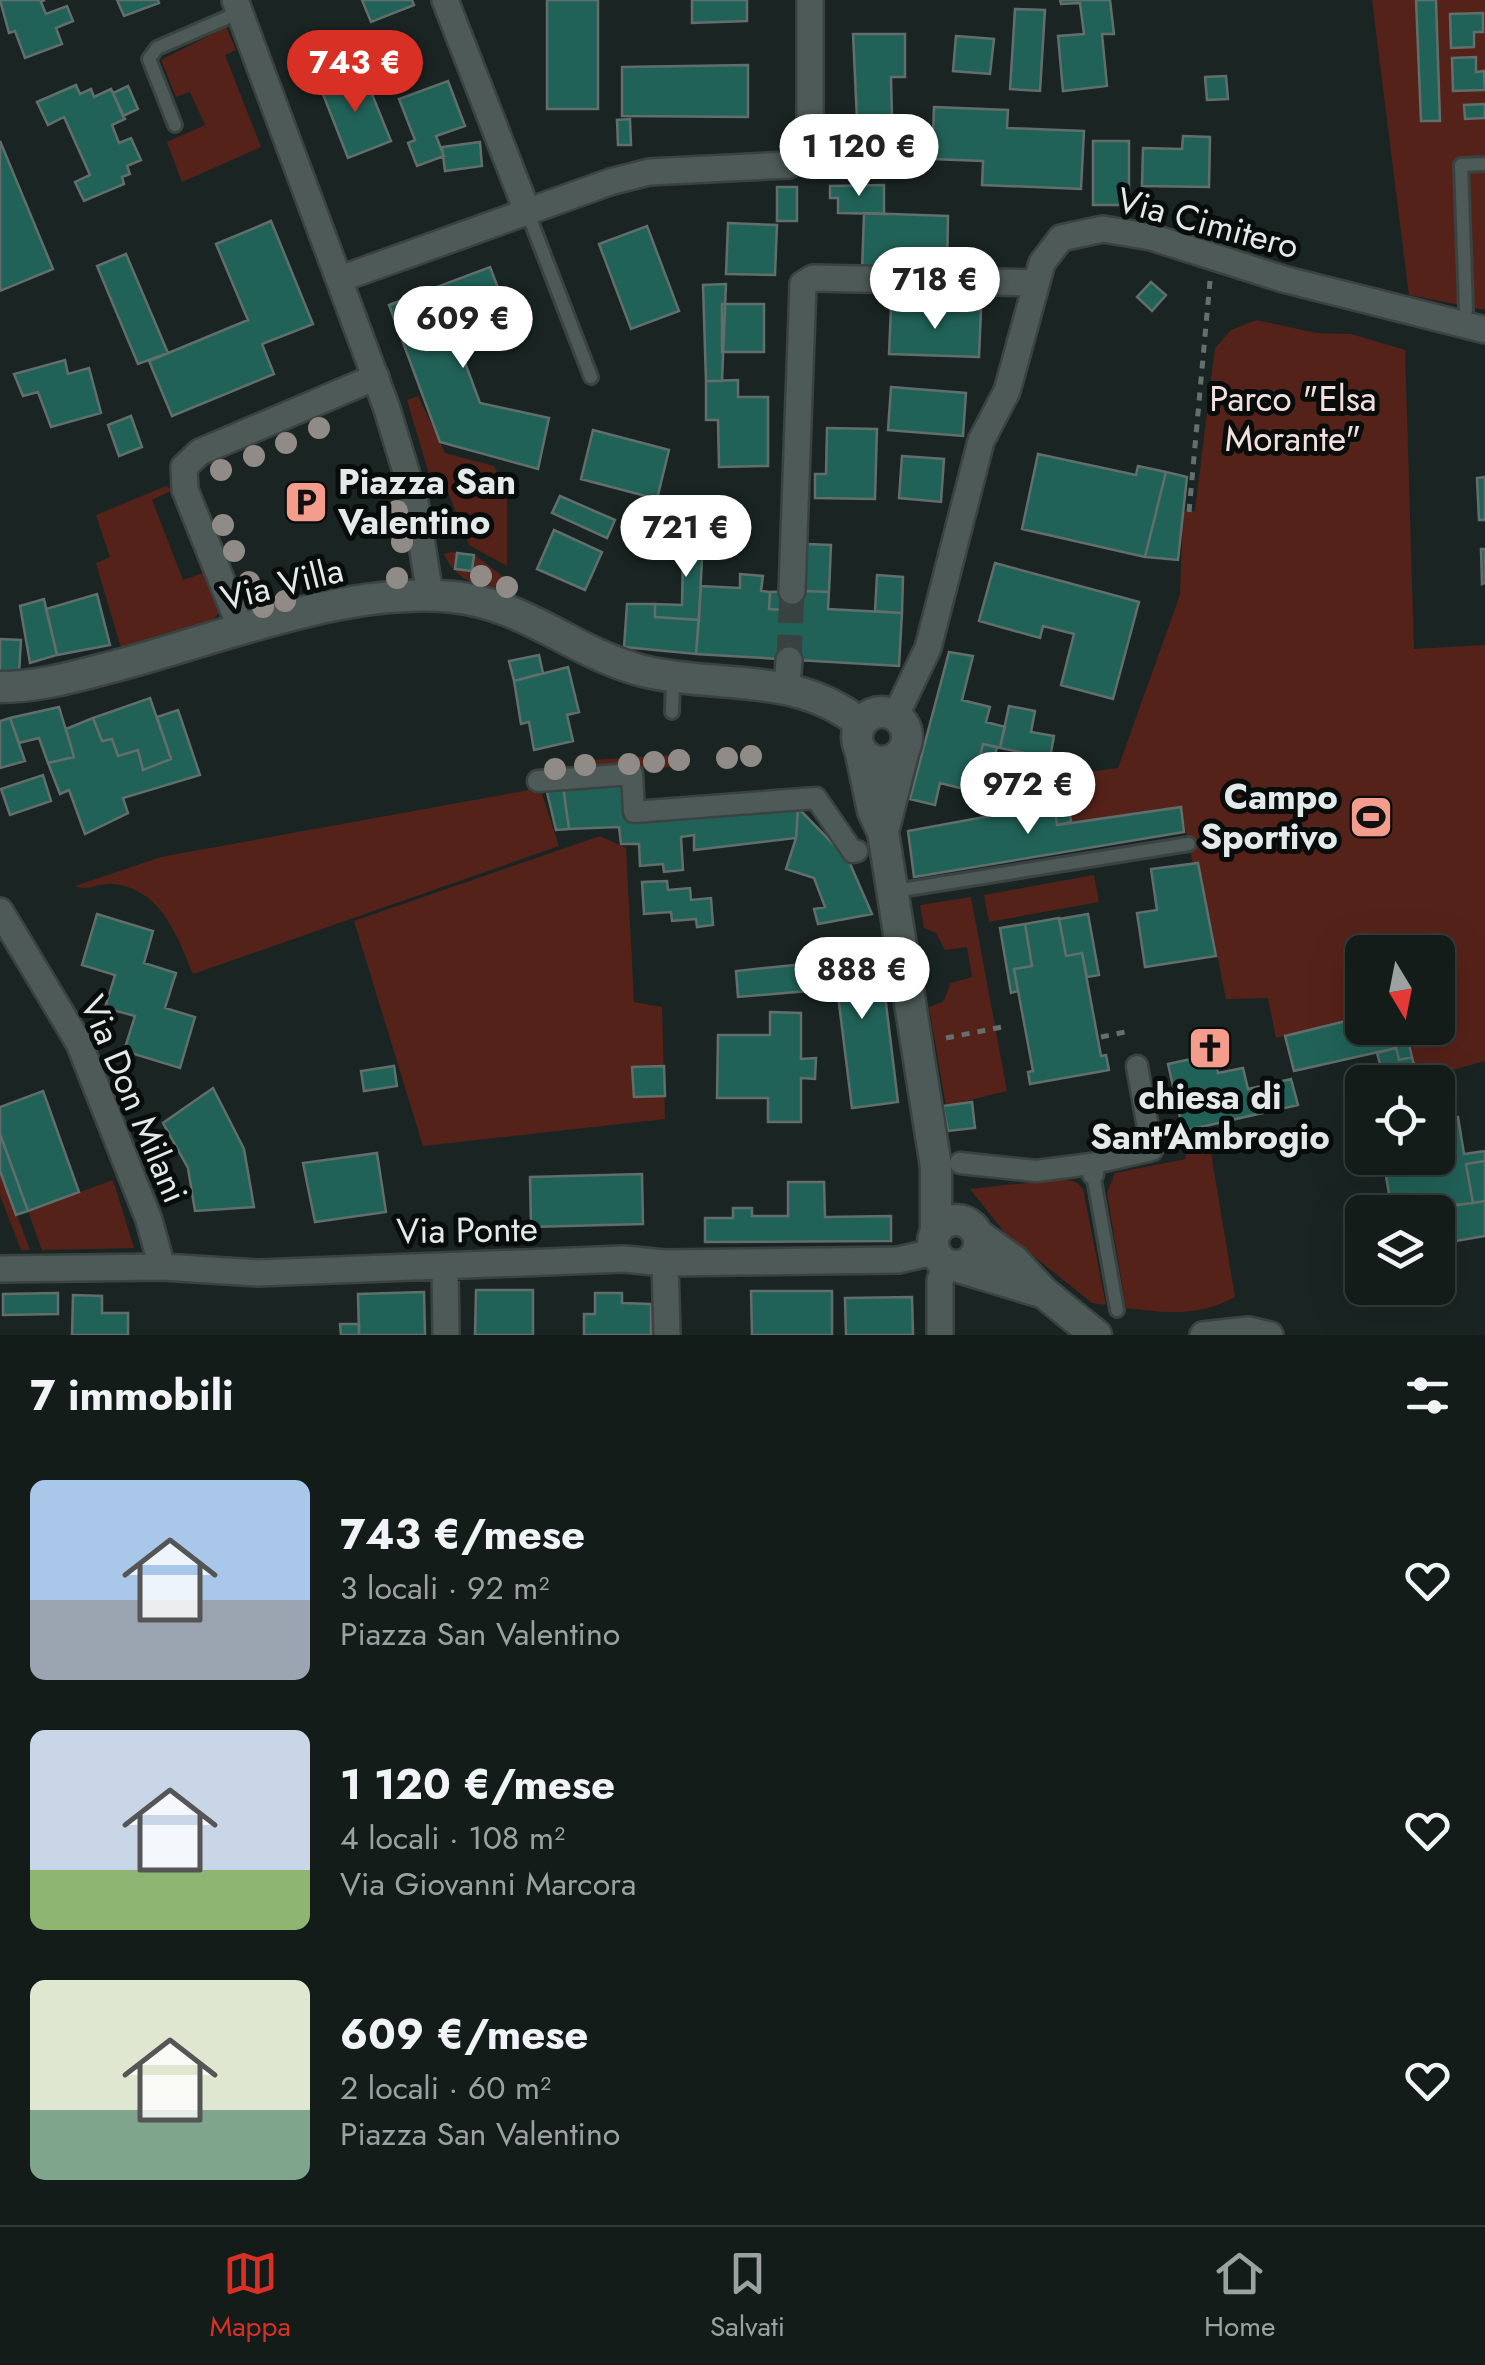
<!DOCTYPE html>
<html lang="it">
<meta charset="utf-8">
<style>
:root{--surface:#141c1a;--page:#1d2523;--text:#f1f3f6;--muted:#9da1a2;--line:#333a39;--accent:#d93025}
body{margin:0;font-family:Jost,sans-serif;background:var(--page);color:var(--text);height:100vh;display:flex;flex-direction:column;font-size:38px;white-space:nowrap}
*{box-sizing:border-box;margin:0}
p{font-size:32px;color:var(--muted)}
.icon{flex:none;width:55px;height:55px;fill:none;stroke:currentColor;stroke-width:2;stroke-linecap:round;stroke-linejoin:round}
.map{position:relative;height:1335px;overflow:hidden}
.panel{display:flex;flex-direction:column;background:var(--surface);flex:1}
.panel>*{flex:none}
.needle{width:65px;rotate:170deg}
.fabs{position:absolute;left:1345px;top:935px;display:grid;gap:20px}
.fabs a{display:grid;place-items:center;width:110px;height:110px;border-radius:15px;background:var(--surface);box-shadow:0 10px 40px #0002,0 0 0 2px var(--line);font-size:50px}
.price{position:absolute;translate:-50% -85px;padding:0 22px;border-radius:35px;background:#fff;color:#222;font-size:32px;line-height:65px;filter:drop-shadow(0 2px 5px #0008)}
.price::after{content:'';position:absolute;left:50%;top:60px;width:30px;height:22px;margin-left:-15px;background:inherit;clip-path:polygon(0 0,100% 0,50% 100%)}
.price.current{background:var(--accent);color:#fff}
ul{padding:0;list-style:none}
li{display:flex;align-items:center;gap:30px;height:250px;padding:0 30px}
li span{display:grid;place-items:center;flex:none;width:280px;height:200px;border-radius:15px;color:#555}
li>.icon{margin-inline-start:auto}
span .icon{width:120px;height:120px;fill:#fffc;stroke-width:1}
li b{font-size:42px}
h2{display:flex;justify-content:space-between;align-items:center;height:120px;padding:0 30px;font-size:42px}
.dock{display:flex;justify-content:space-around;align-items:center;height:140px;border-top:2px solid var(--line);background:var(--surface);font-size:28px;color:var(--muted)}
.dock a{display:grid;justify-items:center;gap:5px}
.dock .current{color:var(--accent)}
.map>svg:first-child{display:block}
.green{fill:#552219}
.building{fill:#216258;stroke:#616e6b;stroke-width:2.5}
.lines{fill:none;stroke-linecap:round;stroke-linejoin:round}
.minor-tunnel{stroke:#384341;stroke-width:25;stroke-dasharray:25 12;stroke-linecap:butt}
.service-casing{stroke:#3a4341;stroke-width:18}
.pedestrian-casing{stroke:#3a4341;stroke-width:25}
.minor-casing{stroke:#3a4341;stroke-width:30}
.tertiary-casing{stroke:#3a4341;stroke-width:35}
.path{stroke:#656f6d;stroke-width:5;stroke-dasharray:8 8;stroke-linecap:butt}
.service{stroke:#4d5a57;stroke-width:12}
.pedestrian{stroke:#4d5a57;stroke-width:20}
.minor{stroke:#4d5a57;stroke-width:25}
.tertiary{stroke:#4d5a57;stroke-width:30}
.tree{fill:#918b88}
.labels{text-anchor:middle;stroke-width:10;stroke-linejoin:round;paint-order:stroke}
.street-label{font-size:35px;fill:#e3eae9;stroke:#080d0c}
.park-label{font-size:35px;fill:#f3dfdb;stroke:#080d0c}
.poi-label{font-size:35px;font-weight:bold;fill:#e3eae9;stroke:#080d0c;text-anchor:start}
</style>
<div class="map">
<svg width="1485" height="1335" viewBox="0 0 1485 1335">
<rect width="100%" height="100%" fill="#1a2523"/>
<path class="green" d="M1372,0H1485V310L1409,295Z
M226,27L236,50L225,55L261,147L182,182L167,142L205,125L190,92L176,97L161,60Z
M1256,320L1317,333L1351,334L1405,350L1414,649L1485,645V1061L1417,1080L1405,1028H1438V952H1362V1017L1276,1038L1268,998L1226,999L1199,864H1193L1181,808L1071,822L1065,775L1118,768L1180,595L1183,512L1195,511L1215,348L1231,330Z
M418,396L445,453L494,466L507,493V566L469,545L444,482L432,484L407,400Z
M166,486L173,490L152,500L183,580L206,572L219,613L210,623L121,648L96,563L110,557L96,515Z
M451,552L476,556L517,587L510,593C480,586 458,584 444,554Z
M690,754V766L594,771L592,760Z
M540,788L559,846L193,974C177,936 162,890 114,884C99,882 89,892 75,886L161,857Z
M600,836L626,848L634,1002L662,1007L665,1119L423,1146L354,921Z
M1094,875L1099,902L989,922L984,895Z
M971,897L1007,1091L946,1106L929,1007L943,1002L951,983L972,977L967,947L945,950L936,933L924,928L920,905Z
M1207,1129L1235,1297C1199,1317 1166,1313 1126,1308L1107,1193L1115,1173L1186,1159L1182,1134Z
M0,1169L30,1250H21L0,1195Z
M1062,1179L1076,1182L1083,1189L1106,1305L1092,1303L1005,1233L970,1189Z
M113,1180L134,1248L42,1250L28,1211Z"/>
<path class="building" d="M0,0H45L41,2L46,14L67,6L73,21L56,28L62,44L25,58L15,31L9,33Z
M117,0H158L159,3L124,16Z
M362,0H412L414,5L371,22Z
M547,0H598V109H547Z
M692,0H747V21L692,23Z
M1060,0H1110L1114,34H1102L1107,86L1063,91L1058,36L1084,34L1080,3L1061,4Z
M1416,0H1436L1440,121H1421Z
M1015,9L1045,10L1040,91L1010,89Z
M1483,13V32H1474V47L1451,48L1450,14Z
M853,34H905V77H891L892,120H857Z
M956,36L994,39L990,74L953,71Z
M1476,57V72L1484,71L1485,90L1453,91L1452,58Z
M748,65V117L622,116V67Z
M345,74L349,84L365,77L391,141L348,158L319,84Z
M1226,76L1228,99L1207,100L1205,77Z
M448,81L465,126L436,136L444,156L417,166L408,143L415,140L399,99Z
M76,85L80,94L91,89L94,97L111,89L125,119L112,125L119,143L131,138L141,160L127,166L130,174L122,177L124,184L84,201L75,182L90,175L64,117L48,125L37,102Z
M128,86L138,109L123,116L113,93Z
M1485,104V118L1465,119L1464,105Z
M934,107L1008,110L1007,128L1084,131L1081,189L982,185L983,161L932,159Z
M630,119L631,145H618L617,120Z
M1183,136L1210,137L1209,187L1142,186L1143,148L1182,149Z
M0,141L53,269L0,291Z
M1093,141H1129V205H1093Z
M480,142L482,166L445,171L442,147Z
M884,185V214L838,213V198H830V186Z
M777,187H797V221H777Z
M864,213L948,216L947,271H862Z
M271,221L313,324L262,344L274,374L172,416L149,361L248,320L216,244Z
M728,223L777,225L775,275L726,274Z
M647,226L679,311L631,329L599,244Z
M126,254L168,353L138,364L97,266Z
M490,267L508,314L454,333L480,403L549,418L538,469L440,442L389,305Z
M1151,282L1166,295L1152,311L1137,297Z
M726,284L722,381H706L703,285Z
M722,304H764V352H722Z
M891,307L981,310L979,357L889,354Z
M65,360L68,374L89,368L101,413L51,427L38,392L23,396L14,374Z
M738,380V397H768V466L719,467L718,420H706V381Z
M891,387L966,393L963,436L888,430Z
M131,416L142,447L119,456L108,425Z
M827,428L877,429L875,499L815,498V474H826Z
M593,430L669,450L657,499L581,479Z
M1038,454L1136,475L1138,466L1166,472L1145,557L1022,529Z
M902,456L944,459L941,502L899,498Z
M1166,472L1187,477L1178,560L1145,557Z
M1485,477V520H1479L1477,478Z
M560,496L615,520L607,538L552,513Z
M728,511L729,543H703L704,512Z
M554,530L602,552L585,590L537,569Z
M671,536L703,537L699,620L655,617V604L682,605L683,556L672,555Z
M807,544L831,545L829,592L803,591Z
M1481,549H1485V583L1482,584Z
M457,553L474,555L472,571L455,569Z
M995,563L1139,602L1113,699L1061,685L1074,634L1043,626L1040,638L979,621Z
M740,574L763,576L761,591L770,592L769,609L802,611L803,591L829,592L828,609L902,613L899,666L696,654L701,586L740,588Z
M877,575L903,577L902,613L875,611Z
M803,591L802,611L769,609L770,592Z
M97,594L110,645L57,655L46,609Z
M44,599L57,655L30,663L20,606Z
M627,604H655V617L699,620L696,654L624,647Z
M0,639L21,640L19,674L0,673Z
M949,652L973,656L962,700L990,707L986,722L1005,727L1000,748L983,744L972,791L940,783L935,805L910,799Z
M539,655L543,673L514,681L509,661Z
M568,667L579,712L567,715L573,741L534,750L529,722L521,724L514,681Z
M150,698L171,759L143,770L138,750L118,756L112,739L102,741L93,718Z
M1009,706L1035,711L1031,732L1054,736L1050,758L1000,748Z
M59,707L74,757L48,763L39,738L19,743L10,718Z
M178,710L200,775L123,798L128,813L85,834L69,790L60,794L48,763L74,757L66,729L93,718L102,741L112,739L118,756L138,750L143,770L171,759L157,717Z
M10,718L25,761L0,768V721Z
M983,744L997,747L985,796L972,791Z
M43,775L51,801L10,815L1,789Z
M622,784L626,818L798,808L796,838L694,850V835L681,837L683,870L664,872L663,864L640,866L639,844H621L619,827L569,829L563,786Z
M563,786L569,829L556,830L546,788Z
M1067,791L1071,822L1057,825L1054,804L991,815L989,803Z
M1054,804L1057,825L1181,807L1184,832L914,877L908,831Z
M798,808L848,859L872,914L818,924L814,909L825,907L814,878L786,869L796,838Z
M1198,863L1216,956L1145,967L1137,913L1157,910L1151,869Z
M667,881L668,890L690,888L691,900L711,898L713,925L697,927L696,919L672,921L671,912L644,914L642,882Z
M97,914L153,931L144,963L176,973L165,1008L195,1017L180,1068L124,1051L135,1016L105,1008L115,975L82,965Z
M1088,914L1099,975L1087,977L1082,953L1066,956L1059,919Z
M1059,918L1066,956L1082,953L1101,1056L1106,1055L1109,1070L1030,1084L1028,1072L1033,1071L1014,969L1032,966L1025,924Z
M1025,924L1032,966L1014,969L1018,991L1011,993L1000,928Z
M879,946L898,1102L852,1108L837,987L819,989L815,953Z
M804,964L807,991L738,997L736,971Z
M770,1012L801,1013V1059L816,1058L815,1079L801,1078V1122H768V1098H717L718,1035H770Z
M1362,1017V1028H1405L1412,1057L1399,1060L1396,1048L1294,1071L1285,1036Z
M1396,1048L1399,1060L1412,1057L1415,1068L1383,1075L1377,1053Z
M1214,1054L1218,1073L1243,1068L1248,1089L1291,1079L1298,1105L1183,1131L1168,1064Z
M394,1066L397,1086L364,1091L361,1071Z
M664,1066L665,1096L634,1097L632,1067Z
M213,1088L244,1149L254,1207L195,1211L188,1168L163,1123Z
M43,1091L79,1192L28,1211L0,1134V1107Z
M972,1102L975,1128L948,1131L943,1106Z
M1458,1117L1464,1154L1485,1151V1161L1466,1164L1473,1203L1392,1212L1383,1158H1438V1120Z
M0,1134L28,1211L16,1215L0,1171Z
M377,1153L386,1212L315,1222L303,1163Z
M1485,1161V1201L1473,1203L1466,1164Z
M642,1174L643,1224L531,1227L530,1177Z
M788,1182H824L825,1217L891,1216V1241L705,1242V1218H733V1208H752V1216H788Z
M1485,1201V1236L1438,1244V1212H1413Z
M476,1290H533V1335H475Z
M751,1291H832V1335H752Z
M424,1292L425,1335H359L358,1294Z
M58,1293V1314L3,1315V1294Z
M595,1293H622V1303L651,1304V1335H584V1314H595Z
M73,1295L102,1296V1313H128V1335H72Z
M912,1297L913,1335H846L845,1298Z
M340,1324H359V1335H341Z"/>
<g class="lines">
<path class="minor-tunnel" d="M789,660L792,591"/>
<g class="service-casing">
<path id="service" d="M175,125L149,59L157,48L240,12
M527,211L591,377
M1462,326L1466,310L1461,165L1485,164
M672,712L673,677
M895,891L1189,844
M1093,1174L1117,1310"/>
</g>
<g class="pedestrian-casing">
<path id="pedestrian" d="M538,781L632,774L634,812L816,798L853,852L857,851
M960,1163L1036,1171L1091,1164L1093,1174
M1091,1164L1152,1150L1137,1066"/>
</g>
<g class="minor-casing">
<path id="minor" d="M235,0L386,406L415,501L430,595
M445,0L527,211
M340,279L610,182L649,172L789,165L810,144V0
M792,591L803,284L813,278L1036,283
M242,631L185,490L184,467L200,452L376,377
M787,688L789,660
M895,717L928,648L981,441L1007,391L1042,263L1061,238L1103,229L1151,237L1283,279L1485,330
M0,911L79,1043L149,1220L162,1267
M665,1263L667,1335
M445,1267L446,1335
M0,1269L162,1267L258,1273L624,1259L665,1263L898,1260L934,1252
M940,1335V1281L946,1264
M1203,1335L1248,1330L1270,1335"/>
</g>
<g class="tertiary-casing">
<path id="tertiary" d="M0,687C41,687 80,675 119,665C221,638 347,586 453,597C525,604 576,654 643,671C718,689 797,671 861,724
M857 737a25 25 0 1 1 50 0a25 25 0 1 1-50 0Z
M860,749L873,811L883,832L936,1167V1231
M883,832L904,749
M933 1243a23 23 0 1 1 46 0a23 23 0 1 1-46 0Z
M978,1235L1014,1261L1043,1292L1096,1335
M958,1267L1041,1292"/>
</g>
<path class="path" d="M828,164V172L911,174
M1189,512L1210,281
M1101,1037L1130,1031
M946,1038L1002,1027"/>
<use href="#service" class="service"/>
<use href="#pedestrian" class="pedestrian"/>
<use href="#minor" class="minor"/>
<use href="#tertiary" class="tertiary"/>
</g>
<g class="tree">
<circle cx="319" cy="428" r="11"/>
<circle cx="286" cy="443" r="11"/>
<circle cx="254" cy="456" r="11"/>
<circle cx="221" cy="470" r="11"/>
<circle cx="423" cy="483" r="11"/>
<circle cx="397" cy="511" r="11"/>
<circle cx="223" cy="525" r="11"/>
<circle cx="402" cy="542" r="11"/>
<circle cx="234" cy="551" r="11"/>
<circle cx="481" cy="576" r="11"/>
<circle cx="397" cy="578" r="11"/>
<circle cx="249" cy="582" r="11"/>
<circle cx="507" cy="587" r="11"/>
<circle cx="285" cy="601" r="11"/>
<circle cx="263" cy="607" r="11"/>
<circle cx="751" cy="756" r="11"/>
<circle cx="727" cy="758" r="11"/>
<circle cx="679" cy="760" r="11"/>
<circle cx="654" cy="762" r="11"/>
<circle cx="629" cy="764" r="11"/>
<circle cx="585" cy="765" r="11"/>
<circle cx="555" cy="769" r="11"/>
</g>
<defs>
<g id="parking-square" transform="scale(2.25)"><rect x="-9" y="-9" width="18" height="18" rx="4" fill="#f49d8c" stroke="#080d0c"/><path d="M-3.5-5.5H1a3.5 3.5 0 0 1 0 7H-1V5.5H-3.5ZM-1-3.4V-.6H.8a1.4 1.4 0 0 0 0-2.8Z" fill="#111"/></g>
<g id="stadium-square" transform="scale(2.25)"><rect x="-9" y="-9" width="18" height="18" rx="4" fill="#f49d8c" stroke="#080d0c"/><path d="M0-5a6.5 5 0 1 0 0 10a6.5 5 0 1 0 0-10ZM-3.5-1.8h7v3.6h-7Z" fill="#111"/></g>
<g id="church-square" transform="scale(2.25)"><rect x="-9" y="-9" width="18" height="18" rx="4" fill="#f49d8c" stroke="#080d0c"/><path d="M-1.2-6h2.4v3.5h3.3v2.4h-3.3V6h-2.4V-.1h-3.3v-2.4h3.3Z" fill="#111"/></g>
</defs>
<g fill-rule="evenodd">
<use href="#parking-square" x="306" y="502"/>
<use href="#stadium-square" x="1371" y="817"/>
<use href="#church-square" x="1210" y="1048"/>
</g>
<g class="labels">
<g class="street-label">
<text transform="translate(1208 223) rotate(15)" y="12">Via Cimitero</text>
<text transform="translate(282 584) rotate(-14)" y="12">Via Villa</text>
<text transform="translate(134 1099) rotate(67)" y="12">Via Don Milani</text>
<text transform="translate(467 1230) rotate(-1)" y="12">Via Ponte</text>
</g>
<g class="park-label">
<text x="1293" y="411">Parco "Elsa<tspan x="1293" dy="40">Morante"</tspan></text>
</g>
<g class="poi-label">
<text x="338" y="494">Piazza San<tspan x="338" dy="40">Valentino</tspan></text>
<text x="1338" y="809" text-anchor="end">Campo<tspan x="1338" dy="40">Sportivo</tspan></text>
<text x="1210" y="1109" text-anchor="middle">chiesa di<tspan x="1210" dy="40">Sant'Ambrogio</tspan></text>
</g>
</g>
</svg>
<div class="fabs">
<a><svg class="needle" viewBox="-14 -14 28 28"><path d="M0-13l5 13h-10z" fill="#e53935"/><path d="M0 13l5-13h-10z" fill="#9da1a2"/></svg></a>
<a><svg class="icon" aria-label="locate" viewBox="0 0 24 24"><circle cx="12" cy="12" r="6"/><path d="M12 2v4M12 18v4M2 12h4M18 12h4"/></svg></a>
<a><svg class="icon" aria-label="layers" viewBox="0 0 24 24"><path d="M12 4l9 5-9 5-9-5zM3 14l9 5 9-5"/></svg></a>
</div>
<b class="price current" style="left:355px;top:115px">743 €</b>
<b class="price" style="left:859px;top:199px">1 120 €</b>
<b class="price" style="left:935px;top:332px">718 €</b>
<b class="price" style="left:463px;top:371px">609 €</b>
<b class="price" style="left:686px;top:580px">721 €</b>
<b class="price" style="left:1028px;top:837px">972 €</b>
<b class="price" style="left:862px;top:1022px">888 €</b>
</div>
<section class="panel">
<h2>7 immobili<svg class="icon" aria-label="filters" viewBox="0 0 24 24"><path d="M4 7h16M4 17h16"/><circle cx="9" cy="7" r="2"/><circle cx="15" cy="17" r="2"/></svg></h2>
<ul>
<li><span style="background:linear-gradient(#a9c7e8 60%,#9aa5b1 0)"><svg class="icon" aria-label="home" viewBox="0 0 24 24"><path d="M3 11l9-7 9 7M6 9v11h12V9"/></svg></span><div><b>743 €/mese</b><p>3 locali · 92 m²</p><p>Piazza San Valentino</p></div><svg class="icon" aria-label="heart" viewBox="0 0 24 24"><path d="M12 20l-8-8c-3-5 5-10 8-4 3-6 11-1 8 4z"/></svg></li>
<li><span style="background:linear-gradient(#c9d6e8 70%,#8fb573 0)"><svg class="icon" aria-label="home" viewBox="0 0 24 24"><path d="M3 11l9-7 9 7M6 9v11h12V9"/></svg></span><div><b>1 120 €/mese</b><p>4 locali · 108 m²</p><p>Via Giovanni Marcora</p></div><svg class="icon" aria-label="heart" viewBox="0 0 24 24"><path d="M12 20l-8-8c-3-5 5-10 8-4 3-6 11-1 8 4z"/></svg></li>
<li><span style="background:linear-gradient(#dfe7d0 65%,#7fa58c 0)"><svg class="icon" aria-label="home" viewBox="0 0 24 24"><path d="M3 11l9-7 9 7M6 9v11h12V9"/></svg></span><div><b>609 €/mese</b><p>2 locali · 60 m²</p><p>Piazza San Valentino</p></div><svg class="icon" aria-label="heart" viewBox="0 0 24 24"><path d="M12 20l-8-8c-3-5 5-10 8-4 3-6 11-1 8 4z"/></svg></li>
</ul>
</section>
<nav class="dock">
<a class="current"><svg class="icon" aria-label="map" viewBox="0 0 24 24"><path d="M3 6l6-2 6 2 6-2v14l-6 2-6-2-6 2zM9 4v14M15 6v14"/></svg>Mappa</a>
<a><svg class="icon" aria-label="saved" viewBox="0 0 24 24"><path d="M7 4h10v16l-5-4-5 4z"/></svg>Salvati</a>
<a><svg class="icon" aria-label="home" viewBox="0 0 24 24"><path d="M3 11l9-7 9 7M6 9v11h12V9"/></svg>Home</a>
</nav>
